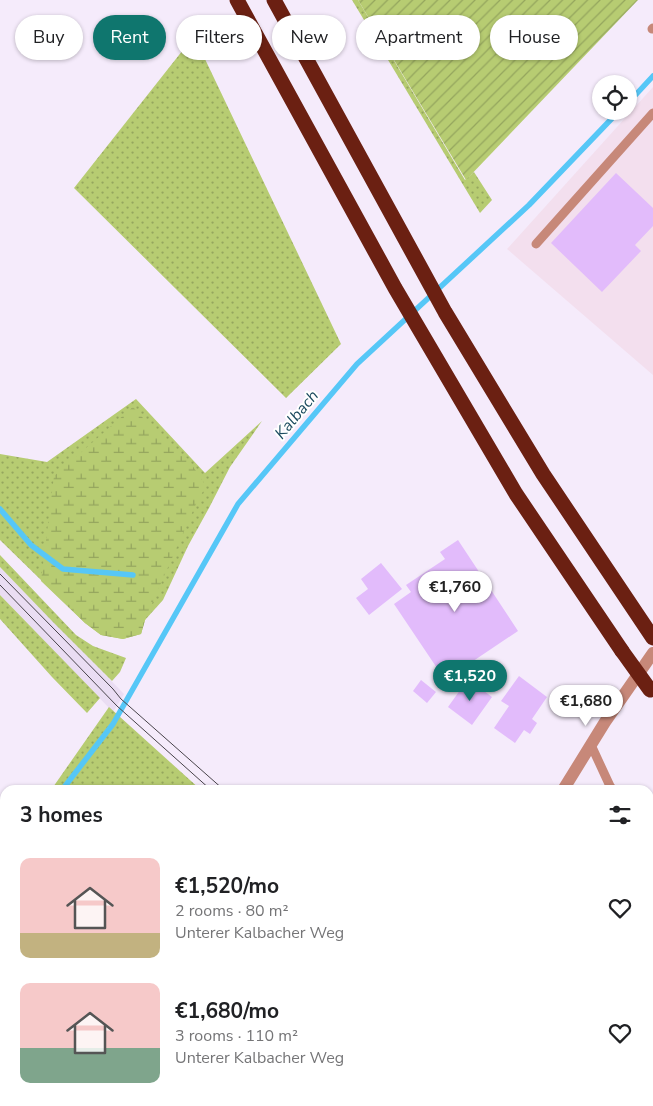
<!DOCTYPE html>
<meta charset="utf-8">
<style>
:root{--surface:#fff;--page:#f6f6f6;--text:#202124;--muted:#757577;--accent:#0f766e}
body{margin:0;font-family:"Nunito Sans",sans-serif;background:var(--page);color:var(--text);height:100vh;display:flex;flex-direction:column;font-size:19px;white-space:nowrap}
*{box-sizing:border-box;margin:0}
p{font-size:16px;color:var(--muted)}
.icon{flex:none;width:28px;height:28px;fill:none;stroke:currentColor;stroke-width:2;stroke-linecap:round;stroke-linejoin:round}
.map{position:relative;flex:1;overflow:hidden}
.panel{position:absolute;left:0px;top:785px;width:654px;height:321px;display:flex;flex-direction:column;background:var(--surface);border-radius:15px 15px 0 0;box-shadow:0 1px 4px #0004}
.panel>*{flex:none}
.guide{position:absolute;left:15px;top:15px;width:624px;height:45px;display:flex;gap:10px}
.controls{position:absolute;left:592px;top:75px;display:grid;gap:10px}
.controls a{display:grid;place-items:center;width:45px;height:45px;border-radius:50%;background:var(--surface);box-shadow:0 1px 4px #0004;font-size:25px}
.price{position:absolute;translate:-50% -42px;padding:0 11px;border-radius:18px;background:#fff;color:#222;font-size:16px;line-height:32px;filter:drop-shadow(0 1px 2px #0008)}
.price::after{content:'';position:absolute;left:50%;top:30px;width:15px;height:11px;margin-left:-8px;background:inherit;clip-path:polygon(0 0,100% 0,50% 100%)}
.price.current{background:var(--accent);color:#fff}
ul{padding:0;list-style:none}
li{display:flex;align-items:center;gap:15px;height:125px;padding:0 20px}
li span{display:grid;place-items:center;flex:none;width:140px;height:100px;border-radius:10px;color:#555}
li>.icon{margin-inline-start:auto}
span .icon{width:60px;height:60px;fill:#fffc;stroke-width:1}
li b{font-size:21px}
h2{display:flex;justify-content:space-between;align-items:center;height:60px;padding:0 20px;font-size:21px}
.pill{padding:0 18px;border-radius:22px;background:var(--surface);box-shadow:0 1px 4px #0004;font-size:18px;line-height:45px}
.pill.current{background:var(--accent);color:#fff}
.map>svg:first-child{display:block}
.industrial{fill:#f3dfee}
.built{fill:#eaddf3}
.grass{fill:url(#grass-dots)}
.wetland{fill:url(#wetland-marsh)}
.garden{fill:url(#garden-furrows)}
.lines{fill:none;stroke-linecap:round;stroke-linejoin:round}
.stream{stroke:#56c7f7;stroke-width:5.5}
.building{fill:#e2bbfb}
.service{stroke:#c78879;stroke-width:9}
.minor{stroke:#c78879;stroke-width:12}
.motorway{stroke:#6b2012;stroke-width:15}
.tram{stroke:#48434a;stroke-width:1}
.motorway-bridge{stroke:#6b2012;stroke-width:15}
.labels{text-anchor:middle;stroke-width:4;stroke-linejoin:round;paint-order:stroke}
.water-label{font-size:16px;font-style:italic;fill:#1c4b5f;stroke:#fff}
</style>
<div class="map">
<svg width="653" height="1106" viewBox="0 0 653 1106">
<defs>
<pattern id="grass-dots" width="8" height="8" patternUnits="userSpaceOnUse" patternTransform="scale(1.25)"><rect width="8" height="8" fill="#b7cc72"/><path d="M2 2h.1M6 6h.1" fill="none" stroke="#95a65e" stroke-width="1.8" stroke-linecap="round"/></pattern>
<pattern id="wetland-marsh" width="20" height="14" patternUnits="userSpaceOnUse" patternTransform="scale(1.25)"><rect width="20" height="14" fill="#b7cc72"/><path d="M1 5h8M5 5V1M11 12h8M15 12V8" fill="none" stroke="#95a65e"/></pattern>
<pattern id="garden-furrows" width="10" height="10" patternUnits="userSpaceOnUse" patternTransform="scale(1.25)"><rect width="10" height="10" fill="#b7cc72"/><path d="M-1 1l2-2M0 10L10 0M9 11l2-2" fill="none" stroke="#95a65e"/></pattern>
</defs>
<rect width="100%" height="100%" fill="#f5ebfb"/>
<path class="industrial" d="M653,87V375L507,249Z"/>
<path class="built" d="M0,567L124,694L113,712L0,595Z"/>
<path class="grass" d="M352,0H358L465,180L474,172L492,200L480,213Z
M194,36L341,344L286,398L74,188Z
M136,399L205,473L262,421L230,467L209,508L188,546L163,600L145,620L141,634L123,639L101,635L85,623L0,540V454L47,462Z
M0,555L76,635L93,646L126,658L120,672L112,681L53,622L0,567Z
M0,595L100,698L87,713L52,677L0,619Z
M109,707L201,790H51Z
M649,829L653,834V936L649,932Z
M5,836V1101H222L219,1106H0V840Z"/>
<path class="wetland" d="M133,407L162,439L188,459L206,486L196,504L146,617L141,634L123,639L101,635L85,623L41,581L54,476Z"/>
<path class="garden" d="M358,0H638L466,180Z"/>
<g class="lines">
<path class="stream" d="M629,102L653,76
M0,509L31,545L63,569L133,575
M62,790L113,724L238,504L357,364L529,205L619,111
M0,1026L3,1023L5,1013"/>
</g>
<path class="building" d="M616,173L653,208V226L635,245L641,251L602,292L551,243Z
M458,540L518,631L445,680L394,604L411,592L406,585L445,559L440,552Z
M381,563L402,589L369,615L356,598L368,589L361,579Z
M519,676L547,697L532,719L537,723L530,734L524,730L515,743L494,728L509,706L501,701Z
M468,679L492,697L472,725L448,707Z
M421,680L436,692L427,703L413,691Z"/>
<g class="lines">
<path class="service" d="M652,29L653,28
M536,244L653,113
M591,745L610,786L613,790
M649,829L653,833
M550,1101L554,1106"/>
<path class="minor" d="M563,790L605,722L653,653
M348,1106L351,1101"/>
<path class="motorway" d="M237,0L395,288L516,494L622,651
M274,0L445,312L543,474L653,638"/>
<path class="tram" d="M0,574L113,689L121,699L224,790
M0,585L117,706L211,790
M479,1101L482,1106
M492,1101L495,1106"/>
<path class="motorway-bridge" d="M622,651L650,690"/>
</g>
<g class="labels">
<g class="water-label">
<text transform="translate(296 414) rotate(-50)" y="6">Kalbach</text>
</g>
</g>
</svg>
<div class="controls">
<a><svg class="icon" aria-label="locate" viewBox="0 0 24 24"><circle cx="12" cy="12" r="6"/><path d="M12 2v4M12 18v4M2 12h4M18 12h4"/></svg></a>
</div>
<b class="price" style="left:455px;top:613px">€1,760</b>
<b class="price current" style="left:470px;top:702px">€1,520</b>
<b class="price" style="left:586px;top:727px">€1,680</b>
<div class="guide">
<a class="pill">Buy</a>
<a class="pill current">Rent</a>
<a class="pill">Filters</a>
<a class="pill">New</a>
<a class="pill">Apartment</a>
<a class="pill">House</a>
</div>
<section class="panel">
<h2>3 homes<svg class="icon" aria-label="filters" viewBox="0 0 24 24"><path d="M4 7h16M4 17h16"/><circle cx="9" cy="7" r="2"/><circle cx="15" cy="17" r="2"/></svg></h2>
<ul>
<li><span style="background:linear-gradient(#f6c9c9 75%,#c2b280 0)"><svg class="icon" aria-label="home" viewBox="0 0 24 24"><path d="M3 11l9-7 9 7M6 9v11h12V9"/></svg></span><div><b>€1,520/mo</b><p>2 rooms · 80 m²</p><p>Unterer Kalbacher Weg</p></div><svg class="icon" aria-label="heart" viewBox="0 0 24 24"><path d="M12 20l-8-8c-3-5 5-10 8-4 3-6 11-1 8 4z"/></svg></li>
<li><span style="background:linear-gradient(#f6c9c9 65%,#7fa58c 0)"><svg class="icon" aria-label="home" viewBox="0 0 24 24"><path d="M3 11l9-7 9 7M6 9v11h12V9"/></svg></span><div><b>€1,680/mo</b><p>3 rooms · 110 m²</p><p>Unterer Kalbacher Weg</p></div><svg class="icon" aria-label="heart" viewBox="0 0 24 24"><path d="M12 20l-8-8c-3-5 5-10 8-4 3-6 11-1 8 4z"/></svg></li>
</ul>
</section>
</div>
